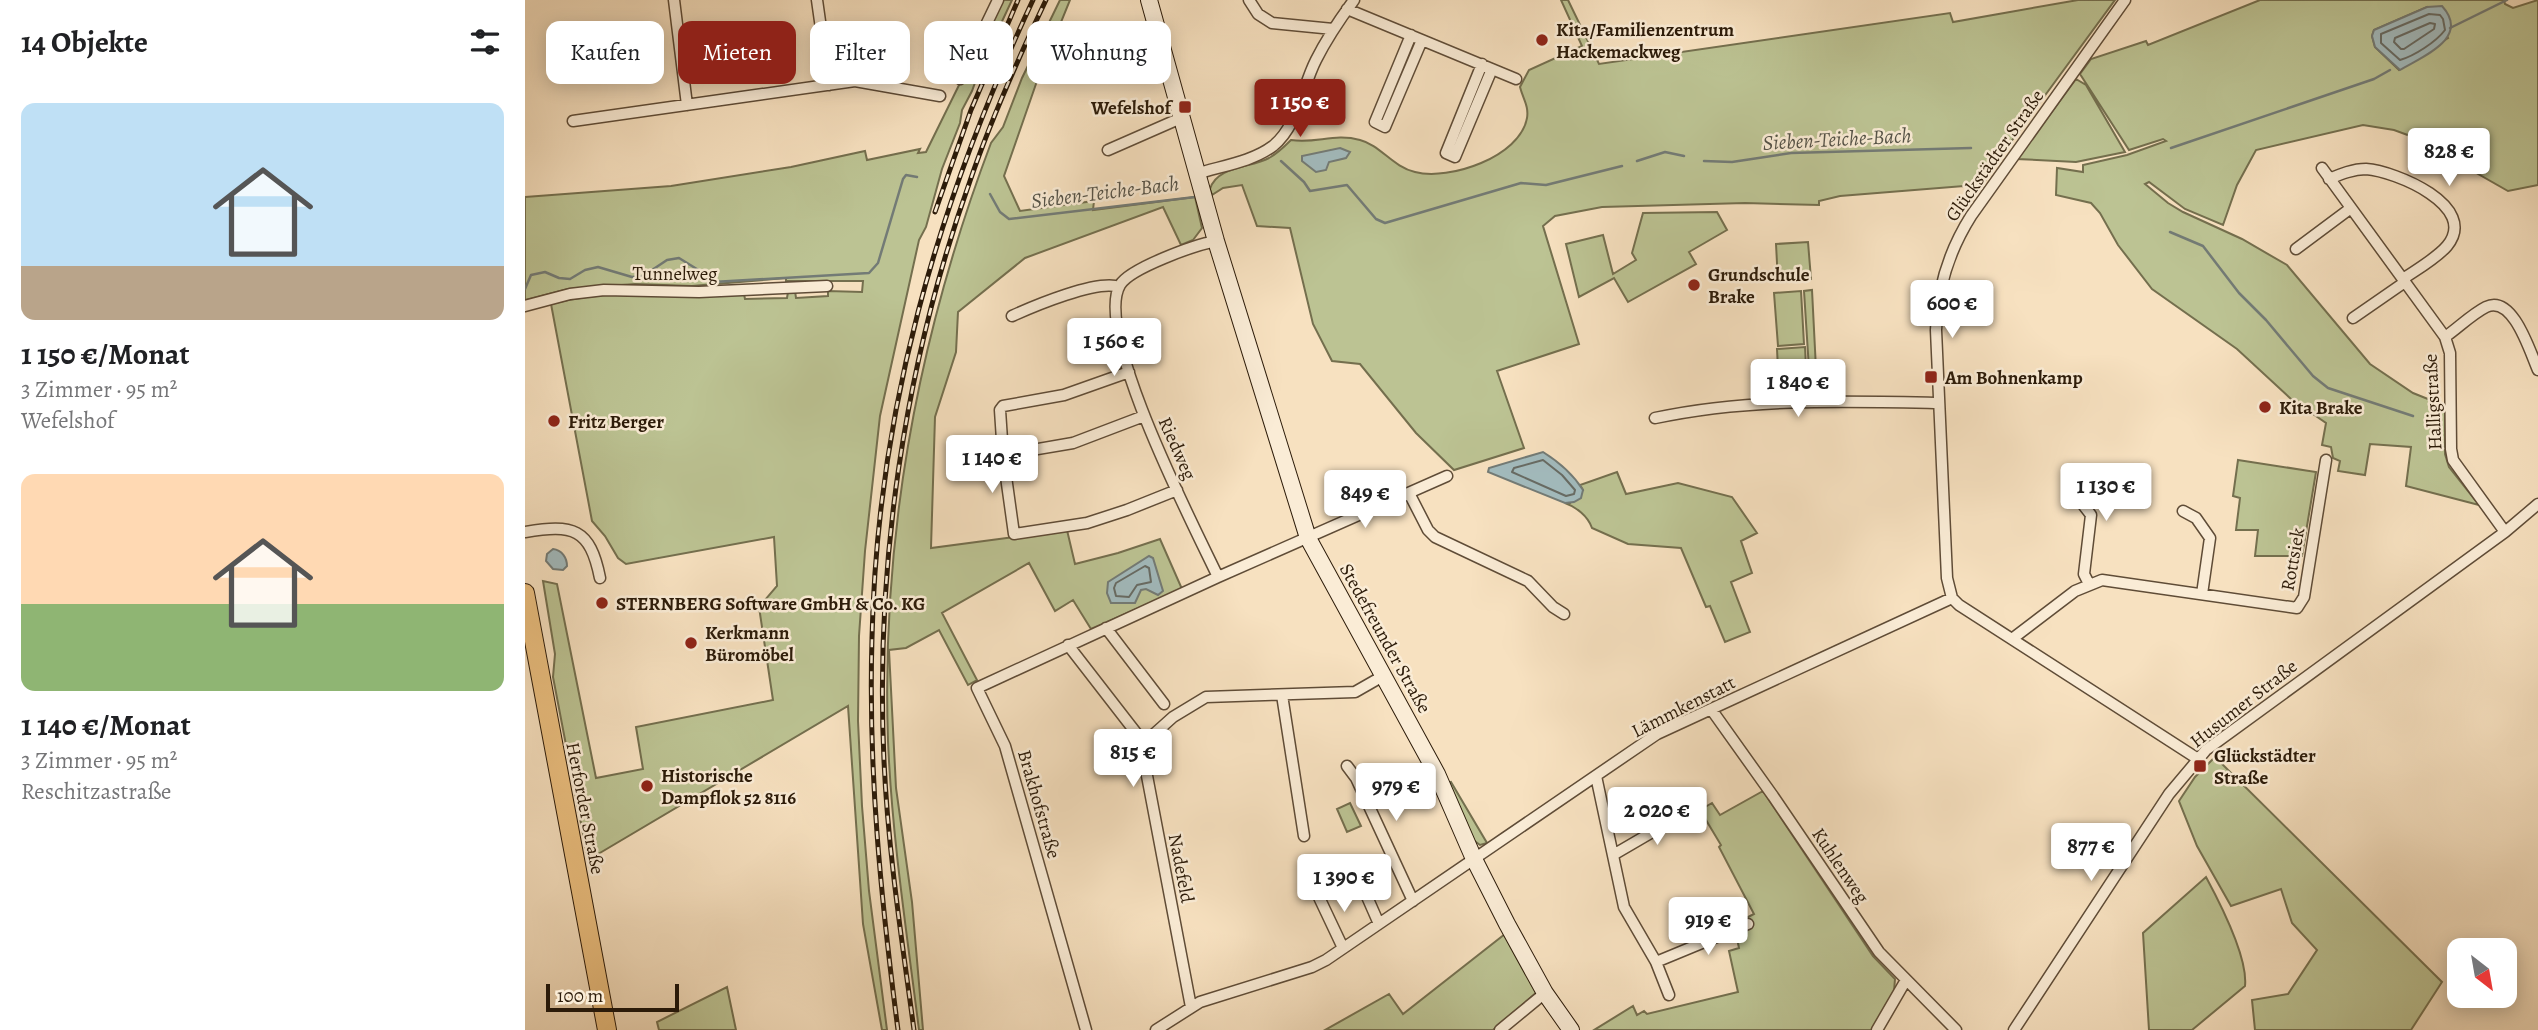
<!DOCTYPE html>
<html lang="de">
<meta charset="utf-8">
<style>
:root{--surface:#fff;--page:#f2f2f2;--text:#202124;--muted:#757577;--accent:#8f2418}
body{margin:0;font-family:Alegreya,serif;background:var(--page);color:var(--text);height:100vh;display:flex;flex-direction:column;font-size:26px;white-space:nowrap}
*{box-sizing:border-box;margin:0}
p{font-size:23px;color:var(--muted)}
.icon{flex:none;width:38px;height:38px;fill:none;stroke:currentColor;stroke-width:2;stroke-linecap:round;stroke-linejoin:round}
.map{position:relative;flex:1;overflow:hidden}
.details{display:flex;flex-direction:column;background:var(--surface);width:525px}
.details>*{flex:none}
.hud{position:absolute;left:21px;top:21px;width:665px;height:63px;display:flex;gap:14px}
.needle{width:46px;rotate:149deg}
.controls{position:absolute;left:1922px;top:938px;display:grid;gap:14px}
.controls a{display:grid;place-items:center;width:70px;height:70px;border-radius:14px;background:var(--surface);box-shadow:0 4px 18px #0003;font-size:35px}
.scale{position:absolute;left:21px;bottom:18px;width:133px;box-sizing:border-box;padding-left:7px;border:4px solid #2c1b09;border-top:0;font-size:19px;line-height:24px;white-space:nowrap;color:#2c1b09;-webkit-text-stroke:5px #faecd6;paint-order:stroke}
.price{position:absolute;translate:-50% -60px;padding:0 16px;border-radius:7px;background:#fff;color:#222;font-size:23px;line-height:46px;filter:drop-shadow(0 2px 4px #0008)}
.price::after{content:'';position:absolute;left:50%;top:42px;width:21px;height:16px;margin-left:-10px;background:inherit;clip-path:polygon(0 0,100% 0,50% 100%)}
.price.selected{background:var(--accent);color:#fff}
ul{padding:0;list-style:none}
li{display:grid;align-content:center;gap:14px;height:371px;padding:0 21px}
li span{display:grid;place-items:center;height:217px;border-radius:14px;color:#555}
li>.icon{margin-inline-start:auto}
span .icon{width:126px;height:126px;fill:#fffc;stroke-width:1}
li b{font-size:30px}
h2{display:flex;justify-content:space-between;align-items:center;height:84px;padding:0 21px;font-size:30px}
.pill{padding:0 24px;border-radius:14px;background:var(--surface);box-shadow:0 4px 18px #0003;font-size:24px;line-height:63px}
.pill.selected{background:var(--accent);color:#fff}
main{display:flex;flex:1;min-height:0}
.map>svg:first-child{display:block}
.green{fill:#bcc393;stroke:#746f4e;stroke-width:2;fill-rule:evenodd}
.water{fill:#a2bbbe;stroke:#737b76;stroke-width:2}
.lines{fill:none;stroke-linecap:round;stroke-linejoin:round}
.shore{stroke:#676b64;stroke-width:2}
.stream{stroke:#737b76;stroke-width:2.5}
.street-casing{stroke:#5f4c37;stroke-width:13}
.secondary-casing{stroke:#2c1b09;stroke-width:18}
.primary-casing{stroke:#2c1b09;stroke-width:20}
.street{stroke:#faecd6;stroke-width:10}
.secondary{stroke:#faecd6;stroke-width:16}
.primary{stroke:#ecc080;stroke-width:18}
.rail-casing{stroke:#2c1b09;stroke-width:5}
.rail{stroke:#faecd6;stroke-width:2.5;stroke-dasharray:8;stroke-linecap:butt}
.poi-dot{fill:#8f2418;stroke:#faecd6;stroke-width:2.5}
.labels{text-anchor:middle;stroke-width:5;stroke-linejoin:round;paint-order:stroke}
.poi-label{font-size:19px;font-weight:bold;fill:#2c1b09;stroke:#faecd6;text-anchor:start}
.street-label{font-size:19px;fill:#2c1b09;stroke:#faecd6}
.water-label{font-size:21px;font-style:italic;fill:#555348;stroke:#faecd6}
</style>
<main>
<section class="details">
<h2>14 Objekte<svg class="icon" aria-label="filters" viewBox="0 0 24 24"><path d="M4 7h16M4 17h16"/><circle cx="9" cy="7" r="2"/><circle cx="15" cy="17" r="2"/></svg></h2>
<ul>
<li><span style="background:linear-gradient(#bfe0f5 75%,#b9a48a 0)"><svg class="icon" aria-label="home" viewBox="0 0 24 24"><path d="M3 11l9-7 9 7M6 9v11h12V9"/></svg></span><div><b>1 150 €/Monat</b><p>3 Zimmer · 95 m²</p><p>Wefelshof</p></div></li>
<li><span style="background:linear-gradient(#ffd9b3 60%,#8fb573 0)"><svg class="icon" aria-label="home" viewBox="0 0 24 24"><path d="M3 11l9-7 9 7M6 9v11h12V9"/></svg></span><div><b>1 140 €/Monat</b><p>3 Zimmer · 95 m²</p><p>Reschitzastraße</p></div></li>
</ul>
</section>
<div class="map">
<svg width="2013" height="1030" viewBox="0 0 2013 1030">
<rect width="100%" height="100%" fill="#f7e1c0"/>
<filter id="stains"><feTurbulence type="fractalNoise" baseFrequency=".00286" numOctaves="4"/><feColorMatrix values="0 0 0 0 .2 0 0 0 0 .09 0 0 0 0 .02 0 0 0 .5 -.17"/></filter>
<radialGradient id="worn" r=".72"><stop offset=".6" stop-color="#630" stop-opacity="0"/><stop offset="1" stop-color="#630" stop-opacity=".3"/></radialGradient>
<path class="green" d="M476,0H487L473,30L465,41L447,91L437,110L435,123L417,169L401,227L394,240L355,416L340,551L334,636L333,721L337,806L344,891L362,1030H357L338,924L323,706L63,860L28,677L30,654L18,581L32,584L71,778L118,769L111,727L248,700L234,607L252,586L249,537L101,564L93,558L80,536L67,521L26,304C88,288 156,294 219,294L220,299L262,298L263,292L270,291L271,298L303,296V291L337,292L338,281H261V278L167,286L110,284L43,289L0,300V197L146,186L266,167L340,151L342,160L395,149L393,153L401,152Z
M535,0H545L512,81L479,176L495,211L569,201L568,210L670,197L677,228L668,240L656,245L638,207L500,258L433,312L431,352L410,417L406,548L542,530L550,564L593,553L635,539L657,589L566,629L548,600L530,611L504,563L417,613L452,680L443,685L414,630L381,648L364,650L371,788L387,902L398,1030H394C382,934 367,838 363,741C356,536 393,336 466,143L478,127L497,78Z
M1036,0H1043L1074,64L1425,13L1428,22L1553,0H1590L1477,154L1454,190L1439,186L1315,196L1294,201V205L1220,203L1077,207L1030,216L1018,226L1054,344L972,371L999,448L929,470L891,433L835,364L807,361L788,324L765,228L732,226L717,185L698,188L687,195L685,189C692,166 725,168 744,158C753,153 759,147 766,140C791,144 809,133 835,140C855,145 868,167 890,172C924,181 995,157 1002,118C1004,106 998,99 995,87L1004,70L1057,46Z
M1735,0H1979L1980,4L1988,8L2013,0V185L1983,191L1888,137L1869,130L1838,125L1731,150L1712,185L1698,225L1660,209L1624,182L1620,184L1643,203L1658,212L1717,239L1762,265L1845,364L1888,393L1918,405L1920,409V454L1924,467L1954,505L1881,486L1886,447L1845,444L1840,475L1813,471L1815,461L1808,458L1806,447L1797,445L1801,423L1766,399L1712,349L1627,289L1593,245L1575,213L1566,203L1531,195L1532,168L1558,172V165L1602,155L1641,141L1638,139L1604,150L1555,74L1566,59L1621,41L1623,45ZM1902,7L1923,38L1874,70L1850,47L1847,36L1849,30L1856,27Z
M1551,79L1561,85L1600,152L1551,162L1492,159Z
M1192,212L1202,230L1164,252L1171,264L1103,302L1089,278L1054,297L1041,244L1078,235L1088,274L1111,260L1107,253L1118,213Z
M1283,242L1286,279L1253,282L1251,244Z
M1287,290L1291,369H1284L1279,291Z
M1276,291L1279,344L1253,346L1249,293Z
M1280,347L1281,367L1253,369L1252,349Z
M1713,460L1791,472L1777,556H1730L1733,530H1711L1715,498L1708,496Z
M1092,472L1101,494L1153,483L1207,497L1232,533L1216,541L1227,573L1206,582L1225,632L1200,642L1185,606L1181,607L1156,548L1103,544L1067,528C1063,516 1051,507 1040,503H1045L1058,490L1055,485Z
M1690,757L1917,982L1886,1030H1730L1727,1000L1763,994L1792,950L1767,923L1756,889L1706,906L1672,846L1654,801L1670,777Z
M926,782L962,843L955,845L947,839L922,783Z
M1238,791L1348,956L1370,979L1369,991L1347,1030H1069L1108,1006L1112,1015L1119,1011L1122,1014L1213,992L1204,951L1214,948L1211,934L1227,927L1223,917L1229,914L1194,847L1196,845L1175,810L1187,803L1195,815Z
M825,803L836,826L822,832L812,809Z
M1681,877C1695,903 1723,958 1720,986L1667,1030H1624L1618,933Z
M980,934L1012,992L968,1030H800L864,994L878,1014Z
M202,987L211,1030H134L132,1022Z"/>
<path class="water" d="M1917,6C1946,38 1898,56 1875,70L1850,47L1847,36L1849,30L1902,7Z
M815,148L825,152L821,158L804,162L801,170L791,172L777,161V156Z
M1018,452C1034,462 1048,474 1058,490L1056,498L1049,502L1040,503L963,472L964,468Z
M28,549C37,550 42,558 42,566L38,570L28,569L21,561L22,554Z
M624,556L628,558L638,591L633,595L621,589L616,590L610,603H586L582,593L583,582Z"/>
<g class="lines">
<path class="shore" d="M1904,14L1915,15L1918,19L1920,30C1911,42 1889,56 1875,60L1856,43V34Z
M1905,23L1910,24L1909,29L1879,49H1876L1869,42L1870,38Z
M1018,460L1037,475L1050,490L1049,494L1041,496L987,472L989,468Z
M620,566L624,568L626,582L612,585L604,597L591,596L589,588L591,583Z"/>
<path class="stream" d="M1925,28L1982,0
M1646,148L1849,79L1865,70
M756,161L779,182L785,191L822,185L851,219L860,223L996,183L1021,185L1097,166
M1112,161L1140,152L1159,156
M1179,161L1207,162L1266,153L1446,148
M465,194L475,212L484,219L670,197
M1645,232L1678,246L1714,293L1741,320L1788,376L1803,388L1888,416
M0,289L6,275L20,272L34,278L45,279L60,270L73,267L107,277L118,276L142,260L154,258L175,271L188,282L344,273L353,263L378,179L381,175L392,177"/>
<g class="street-casing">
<path id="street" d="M149,0L162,105
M292,0L304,85
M724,0L733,14L747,23L808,29
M1600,0L1446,216C1424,251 1412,289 1411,330L1422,578L1427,598L1434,605L1673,759
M822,9L991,79
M886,35L850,122L860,127L897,40
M957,64L921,153L930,157L967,69
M435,79L473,0
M48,121L330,81L415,96
M583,150L656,118
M1797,168L1920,337L1925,353L1926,449L1928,460L1980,532
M671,174C696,166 727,162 748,146C773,126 777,87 791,60C802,38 815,19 829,0
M1804,179C1816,174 1828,169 1841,169C1870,171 1955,206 1922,246C1912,258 1891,270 1878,279
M691,241C670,245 605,268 595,285C568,332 669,526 693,577
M1771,249L1826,208
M0,306L45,294L79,290L174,292L302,286
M487,316C509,306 573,279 594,287
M1828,318L1880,282
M1920,337C1933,328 1947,314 1961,307C1988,294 2005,352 2013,370
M604,372L539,395L478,406L475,410L478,455L489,534L562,523L602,510L652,490
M1130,418C1223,398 1320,401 1414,403
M478,455L548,443L619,416
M884,493L903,530L910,537L1003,581L1028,607L1039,614
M1545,495L1556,502L1566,515L1559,574L1564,584
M1658,511L1671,518L1685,538L1677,594
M0,532C48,524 65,528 75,578
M581,628L639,704
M1487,639L1550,591L1577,580L1772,608L1779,597L1801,460
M543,645L619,743
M757,695L779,836
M1186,709L1248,796L1354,952L1431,1030
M822,766L831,778L888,901
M1071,776L1099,907L1131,962L1144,995
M1088,855L1160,813
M829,867L854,924
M792,893L818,948
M1131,962L1223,924
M666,1007L619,760V743L648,717L681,697L830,692L858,676
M561,1030L480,746L452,688L693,577L922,476
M631,1030L675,1002L787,967L801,960L1132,734L1427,598
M975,1030L1020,993
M1352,1030L1381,980
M1489,1030L1644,794L1681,750L1980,532L2013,504"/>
</g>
<g class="secondary-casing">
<path id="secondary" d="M624,0L691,241L783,538L912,774L949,859L982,924L1020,993L1046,1030"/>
</g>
<g class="primary-casing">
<path id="primary" d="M0,593L82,1030"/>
</g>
<use href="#street" class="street"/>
<use href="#secondary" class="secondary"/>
<use href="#primary" class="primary"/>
<g class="rail-casing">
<path id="rail" d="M410,212L446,110L493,0
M373,1030C356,900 343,770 347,638C352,411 412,205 508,0
M389,1030C377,941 363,851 359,761C350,565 379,366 445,181C466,119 493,59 521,0"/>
</g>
<use href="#rail" class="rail"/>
</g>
<g class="poi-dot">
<circle cx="1017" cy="40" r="7"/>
<rect x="653" y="100" width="14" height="14" rx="3.5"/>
<circle cx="1169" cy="285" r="7"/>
<rect x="1399" y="370" width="14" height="14" rx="3.5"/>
<circle cx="1740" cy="407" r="7"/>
<circle cx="29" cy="421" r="7"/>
<circle cx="77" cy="603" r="7"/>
<circle cx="166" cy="643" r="7"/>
<rect x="1668" y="759" width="14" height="14" rx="3.5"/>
<circle cx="122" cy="786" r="7"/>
</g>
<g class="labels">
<g class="poi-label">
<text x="1031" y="36">Kita/Familienzentrum<tspan x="1031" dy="22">Hackemackweg</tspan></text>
<text x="646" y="114" text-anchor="end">Wefelshof</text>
<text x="1183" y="281">Grundschule<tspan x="1183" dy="22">Brake</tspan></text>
<text x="1420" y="384">Am Bohnenkamp</text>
<text x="1754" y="414">Kita Brake</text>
<text x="43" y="428">Fritz Berger</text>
<text x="91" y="610">STERNBERG Software GmbH &amp; Co. KG</text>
<text x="180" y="639">Kerkmann<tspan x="180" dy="22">Büromöbel</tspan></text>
<text x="1689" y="762">Glückstädter<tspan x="1689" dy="22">Straße</tspan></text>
<text x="136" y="782">Historische<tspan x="136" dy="22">Dampflok 52 8116</tspan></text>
</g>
<g class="street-label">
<text transform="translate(1469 155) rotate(-55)" y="7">Glückstädter Straße</text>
<text x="150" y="280">Tunnelweg</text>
<text transform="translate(1907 402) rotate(-93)" y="7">Halligstraße</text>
<text transform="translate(653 448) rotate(66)" y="7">Riedweg</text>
<text transform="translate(1767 559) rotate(-80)" y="7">Rottsiek</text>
<text transform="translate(861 638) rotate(61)" y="7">Stedefreunder Straße</text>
<text transform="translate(1718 703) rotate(-38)" y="7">Husumer Straße</text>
<text transform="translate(1158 706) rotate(-27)" y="7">Lämmkenstatt</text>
<text transform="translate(515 804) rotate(74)" y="7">Brakhofstraße</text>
<text transform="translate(61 808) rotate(79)" y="7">Herforder Straße</text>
<text transform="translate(1316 865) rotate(56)" y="7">Kuhlenweg</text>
<text transform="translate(657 868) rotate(79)" y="7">Nadefeld</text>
</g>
<g class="water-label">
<text transform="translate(1312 139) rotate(-3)" y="7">Sieben-Teiche-Bach</text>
<text transform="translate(580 192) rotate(-7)" y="7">Sieben-Teiche-Bach</text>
</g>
</g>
<rect width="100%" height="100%" filter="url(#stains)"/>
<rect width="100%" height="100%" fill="url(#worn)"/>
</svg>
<div class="controls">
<a><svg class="needle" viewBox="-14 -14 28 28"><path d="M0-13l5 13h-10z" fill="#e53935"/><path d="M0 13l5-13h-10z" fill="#757577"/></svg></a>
</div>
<div class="scale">100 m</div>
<b class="price selected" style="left:775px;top:139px">1 150 €</b>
<b class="price" style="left:1924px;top:188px">828 €</b>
<b class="price" style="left:1427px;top:340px">600 €</b>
<b class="price" style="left:589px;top:378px">1 560 €</b>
<b class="price" style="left:1273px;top:419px">1 840 €</b>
<b class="price" style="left:467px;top:495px">1 140 €</b>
<b class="price" style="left:1581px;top:523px">1 130 €</b>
<b class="price" style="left:840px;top:530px">849 €</b>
<b class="price" style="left:608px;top:789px">815 €</b>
<b class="price" style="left:871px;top:823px">979 €</b>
<b class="price" style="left:1132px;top:847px">2 020 €</b>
<b class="price" style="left:1566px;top:883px">877 €</b>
<b class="price" style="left:819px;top:914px">1 390 €</b>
<b class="price" style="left:1183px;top:957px">919 €</b>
<div class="hud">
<a class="pill">Kaufen</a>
<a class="pill selected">Mieten</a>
<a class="pill">Filter</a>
<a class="pill">Neu</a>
<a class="pill">Wohnung</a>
</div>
</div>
</main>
